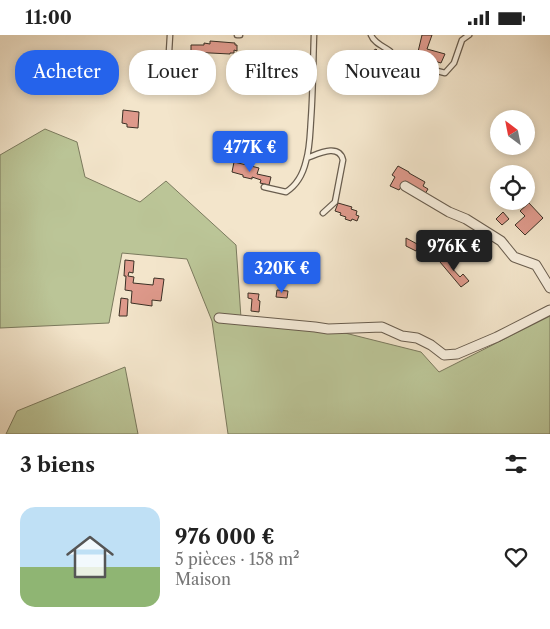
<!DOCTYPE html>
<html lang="fr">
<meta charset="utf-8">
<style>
:root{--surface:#fff;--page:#f2f2f2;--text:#222;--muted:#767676;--accent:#2563eb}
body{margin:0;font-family:"Libre Caslon Text",serif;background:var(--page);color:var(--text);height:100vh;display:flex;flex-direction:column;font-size:19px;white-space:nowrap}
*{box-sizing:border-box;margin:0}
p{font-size:16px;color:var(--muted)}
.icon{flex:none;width:28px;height:28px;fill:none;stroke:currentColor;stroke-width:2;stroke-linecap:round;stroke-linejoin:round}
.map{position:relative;height:399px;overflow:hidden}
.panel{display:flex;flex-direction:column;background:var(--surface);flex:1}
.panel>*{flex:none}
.hud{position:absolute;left:15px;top:15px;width:520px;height:45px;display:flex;gap:10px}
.needle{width:32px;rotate:328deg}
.fabs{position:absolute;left:490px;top:75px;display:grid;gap:10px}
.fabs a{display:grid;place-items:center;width:45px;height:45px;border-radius:50%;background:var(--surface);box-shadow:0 2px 8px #0003;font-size:25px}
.price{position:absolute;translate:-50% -42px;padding:0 11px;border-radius:5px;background:var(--accent);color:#fff;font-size:16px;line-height:32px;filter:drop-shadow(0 1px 2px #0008)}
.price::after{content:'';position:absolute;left:50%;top:30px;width:15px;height:11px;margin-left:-8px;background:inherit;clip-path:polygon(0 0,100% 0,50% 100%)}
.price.on{background:#222;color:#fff}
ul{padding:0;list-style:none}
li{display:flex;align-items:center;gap:15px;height:125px;padding:0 20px}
li span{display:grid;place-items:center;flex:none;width:140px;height:100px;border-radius:15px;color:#555}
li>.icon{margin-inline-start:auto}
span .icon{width:60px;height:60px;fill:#fffc;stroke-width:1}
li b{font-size:21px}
h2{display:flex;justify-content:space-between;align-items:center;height:60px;padding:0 20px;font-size:21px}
.chip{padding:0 18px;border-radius:20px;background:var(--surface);box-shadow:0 2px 8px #0003;font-size:18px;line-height:45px}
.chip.on{background:var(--accent);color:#fff}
.status{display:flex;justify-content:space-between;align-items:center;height:35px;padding:0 25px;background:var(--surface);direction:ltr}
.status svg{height:14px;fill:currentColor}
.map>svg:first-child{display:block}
.green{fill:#bbc597;stroke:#7b7a5e}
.building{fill:#de998b;stroke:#3b3025}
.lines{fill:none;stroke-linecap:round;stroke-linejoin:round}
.service-casing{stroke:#695d4e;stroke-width:7}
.minor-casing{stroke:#695d4e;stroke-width:11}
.service{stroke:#f7eedd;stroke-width:4.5}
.minor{stroke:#f7eedd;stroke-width:9}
</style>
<div class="status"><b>11:00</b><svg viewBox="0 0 49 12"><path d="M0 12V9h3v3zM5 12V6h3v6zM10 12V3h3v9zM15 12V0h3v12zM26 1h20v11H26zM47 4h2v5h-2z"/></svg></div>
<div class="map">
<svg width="550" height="399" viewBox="0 0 550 399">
<rect width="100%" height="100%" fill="#f3e5cb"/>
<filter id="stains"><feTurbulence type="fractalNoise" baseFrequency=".004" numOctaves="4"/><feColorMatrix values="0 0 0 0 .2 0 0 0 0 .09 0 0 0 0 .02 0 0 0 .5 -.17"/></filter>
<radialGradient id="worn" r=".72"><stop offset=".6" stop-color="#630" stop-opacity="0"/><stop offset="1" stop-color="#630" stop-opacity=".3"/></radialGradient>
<path class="green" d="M45,94L77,107L85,142L140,167L166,146L236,210L241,283L341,297L421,317L439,337L550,281V399H228L212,286L187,224L122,218L109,288L0,293V120Z
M125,332L138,399H6L17,376Z"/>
<path class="building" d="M422,0H432L427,14L445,19L441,28L417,21Z
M210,6L235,8V10H237V16L234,15V18H230V19L191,17V10H204V8L210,9Z
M376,14L381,20L374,25L369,18Z
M177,21L185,22V34H176Z
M384,22L394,24L391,34L382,31Z
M123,75L139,77L138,93L127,92V89L122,88Z
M234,127L259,133L257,139L271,142L269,150L260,148L261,145L252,142V144L243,142V140L232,137Z
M398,131L409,137V138L425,147L423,151L428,154L425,159L405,146L399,155L390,151L395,142L392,140Z
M338,168L352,172L351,174L357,176L356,180L359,181L357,186L352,184L351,186L345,184L346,182L340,180L341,178L335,176Z
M529,168L543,183L525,200L515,190L525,181L520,176Z
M503,177L509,184L502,190L496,184Z
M406,203L419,210L416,216L406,211Z
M447,221L454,229L451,232L460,242L463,239L469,246L461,252L440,227Z
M125,225L134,226L133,238L129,237L128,241L134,242L133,248L153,250L154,243L164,244L161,266L152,265V271L131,268L132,256L125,255L126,241H124Z
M277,255L288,256L287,263L276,262Z
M248,258L259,259L258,265L260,266L259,277L251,276L252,264L248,263Z
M121,263L128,264L127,281H119Z"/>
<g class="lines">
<g class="service-casing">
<path id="service" d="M237,0H240
M371,0C374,8 383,11 390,16
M410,29L445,38L454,28L462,5L469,0
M167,51L170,0
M307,123C318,119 339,108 343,125L335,167L323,178
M264,152L286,157C297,150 303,139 306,126C310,113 310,98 311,84C313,56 313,28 314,0"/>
</g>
<g class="minor-casing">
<path id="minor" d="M405,151L449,177L466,184L501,206L514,222L536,230L550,253
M219,283L315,292L328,294L382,292L402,301L417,303L431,310L444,320L457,319L497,302L550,275"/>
</g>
<use href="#service" class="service"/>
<use href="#minor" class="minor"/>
</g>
<rect width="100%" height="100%" filter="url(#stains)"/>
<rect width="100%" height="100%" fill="url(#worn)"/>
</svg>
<div class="fabs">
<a><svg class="needle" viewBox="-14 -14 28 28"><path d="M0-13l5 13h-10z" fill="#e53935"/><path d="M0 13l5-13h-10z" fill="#767676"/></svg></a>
<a><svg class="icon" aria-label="locate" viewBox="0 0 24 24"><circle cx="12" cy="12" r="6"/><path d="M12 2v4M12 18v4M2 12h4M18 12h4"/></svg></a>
</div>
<b class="price" style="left:250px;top:138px">477K €</b>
<b class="price on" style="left:454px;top:237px">976K €</b>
<b class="price" style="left:282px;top:259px">320K €</b>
<div class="hud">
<a class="chip on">Acheter</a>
<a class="chip">Louer</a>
<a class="chip">Filtres</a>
<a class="chip">Nouveau</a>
</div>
</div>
<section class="panel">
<h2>3 biens<svg class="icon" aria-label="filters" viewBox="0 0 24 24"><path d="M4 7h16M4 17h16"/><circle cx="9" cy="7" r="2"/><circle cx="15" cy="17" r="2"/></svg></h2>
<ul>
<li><span style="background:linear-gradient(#bfe0f5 60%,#8fb573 0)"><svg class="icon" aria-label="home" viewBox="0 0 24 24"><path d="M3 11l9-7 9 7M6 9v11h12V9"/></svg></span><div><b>976 000 €</b><p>5 pièces · 158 m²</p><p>Maison</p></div><svg class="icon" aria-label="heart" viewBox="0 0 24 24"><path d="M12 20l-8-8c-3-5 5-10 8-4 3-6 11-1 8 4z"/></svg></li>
</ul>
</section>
